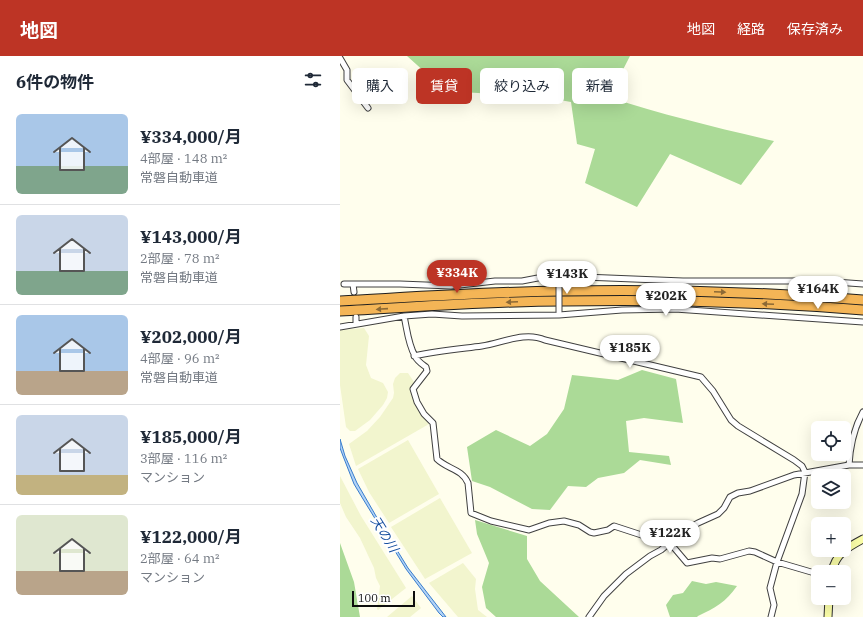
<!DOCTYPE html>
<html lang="ja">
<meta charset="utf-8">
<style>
:root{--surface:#fff;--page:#f2f2f3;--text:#1f2937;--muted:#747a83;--line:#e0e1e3;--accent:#bd3425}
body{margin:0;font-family:"IBM Plex Serif","Noto Sans JP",serif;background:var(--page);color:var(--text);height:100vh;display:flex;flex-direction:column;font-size:15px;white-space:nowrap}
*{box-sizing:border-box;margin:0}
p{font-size:13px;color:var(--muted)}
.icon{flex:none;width:22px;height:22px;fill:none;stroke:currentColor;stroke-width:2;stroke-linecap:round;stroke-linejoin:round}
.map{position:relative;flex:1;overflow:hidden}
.details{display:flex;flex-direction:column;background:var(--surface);width:340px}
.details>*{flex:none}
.banner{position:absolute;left:12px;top:12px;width:380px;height:36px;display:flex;gap:8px}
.tools{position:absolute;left:471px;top:365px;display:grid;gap:8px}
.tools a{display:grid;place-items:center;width:40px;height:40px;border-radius:6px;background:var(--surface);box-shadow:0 4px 16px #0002;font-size:20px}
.scale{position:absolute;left:12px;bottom:10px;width:63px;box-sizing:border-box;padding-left:4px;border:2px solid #0d0d0d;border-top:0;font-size:11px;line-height:14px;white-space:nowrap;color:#0d0d0d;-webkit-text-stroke:3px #fff;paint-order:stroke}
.price{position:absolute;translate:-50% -34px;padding:0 9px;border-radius:14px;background:#fff;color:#222;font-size:13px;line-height:26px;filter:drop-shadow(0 1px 2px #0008)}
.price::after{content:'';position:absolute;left:50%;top:24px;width:12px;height:9px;margin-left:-6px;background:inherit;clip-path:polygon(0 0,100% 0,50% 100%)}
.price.selected{background:var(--accent);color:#fff}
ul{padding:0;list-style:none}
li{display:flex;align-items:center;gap:12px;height:100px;padding:0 16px}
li+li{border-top:1px solid var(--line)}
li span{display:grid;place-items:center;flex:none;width:112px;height:80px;border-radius:6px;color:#555}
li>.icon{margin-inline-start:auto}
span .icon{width:48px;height:48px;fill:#fffc;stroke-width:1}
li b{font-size:17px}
h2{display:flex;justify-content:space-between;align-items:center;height:48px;padding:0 16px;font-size:17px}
.pill{padding:0 14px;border-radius:6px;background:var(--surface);box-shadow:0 4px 16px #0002;font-size:14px;line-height:36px}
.pill.selected{background:var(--accent);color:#fff}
header{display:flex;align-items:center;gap:24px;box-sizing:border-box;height:56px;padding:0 20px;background:var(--accent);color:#fff}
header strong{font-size:19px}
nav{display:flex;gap:22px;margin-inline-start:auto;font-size:14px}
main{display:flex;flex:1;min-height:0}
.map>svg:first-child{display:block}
.farmland{fill:#f2f5ce}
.forest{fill:#abda97}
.water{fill:#b2d3f6;stroke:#397dcd}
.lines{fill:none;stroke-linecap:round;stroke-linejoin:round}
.street-casing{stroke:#404040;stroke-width:7}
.secondary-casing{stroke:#2f2f2f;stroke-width:9}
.highway-casing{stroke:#1e1e1e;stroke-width:11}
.street{stroke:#fff;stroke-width:5}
.secondary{stroke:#fcffa9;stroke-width:7}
.highway{stroke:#f4b556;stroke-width:9}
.street-bridge-casing{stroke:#404040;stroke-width:7;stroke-linecap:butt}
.street-bridge{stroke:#fff;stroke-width:5}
.oneway{fill:#8c6935}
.labels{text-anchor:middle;stroke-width:4;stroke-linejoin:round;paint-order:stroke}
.water-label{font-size:13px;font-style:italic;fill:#164f9f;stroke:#fff}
</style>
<header>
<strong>地図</strong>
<nav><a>地図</a><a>経路</a><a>保存済み</a></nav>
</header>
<main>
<section class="details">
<h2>6件の物件<svg class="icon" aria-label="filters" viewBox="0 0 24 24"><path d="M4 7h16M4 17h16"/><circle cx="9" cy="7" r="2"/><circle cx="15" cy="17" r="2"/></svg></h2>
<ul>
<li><span style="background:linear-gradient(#a9c7e8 65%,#7fa58c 0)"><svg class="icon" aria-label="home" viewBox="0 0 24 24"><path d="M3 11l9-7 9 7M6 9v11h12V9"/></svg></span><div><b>¥334,000/月</b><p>4部屋 · 148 m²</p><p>常磐自動車道</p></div></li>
<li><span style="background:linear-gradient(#c9d6e8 70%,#7fa58c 0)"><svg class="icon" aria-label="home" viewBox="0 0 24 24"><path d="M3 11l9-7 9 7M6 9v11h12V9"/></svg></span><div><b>¥143,000/月</b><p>2部屋 · 78 m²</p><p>常磐自動車道</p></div></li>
<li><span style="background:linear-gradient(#a9c7e8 70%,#b9a48a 0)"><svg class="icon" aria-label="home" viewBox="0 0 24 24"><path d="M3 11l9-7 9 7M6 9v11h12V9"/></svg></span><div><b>¥202,000/月</b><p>4部屋 · 96 m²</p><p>常磐自動車道</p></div></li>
<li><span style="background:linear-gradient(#c9d6e8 75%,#c2b280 0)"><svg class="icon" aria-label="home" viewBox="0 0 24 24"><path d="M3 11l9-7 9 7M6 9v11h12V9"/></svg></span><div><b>¥185,000/月</b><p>3部屋 · 116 m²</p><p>マンション</p></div></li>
<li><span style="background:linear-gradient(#dfe7d0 70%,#b9a48a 0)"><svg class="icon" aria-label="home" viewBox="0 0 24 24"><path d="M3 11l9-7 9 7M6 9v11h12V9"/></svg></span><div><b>¥122,000/月</b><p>2部屋 · 64 m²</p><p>マンション</p></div></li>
</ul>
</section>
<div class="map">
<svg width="523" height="561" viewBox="0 0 523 561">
<rect width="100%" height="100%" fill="#fffeed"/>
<path class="farmland" d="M24,272L29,280L26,309L31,322L43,327L48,336L47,342L43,349L30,364L15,375H10L6,371L0,329V274Z
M60,317H68L74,326L71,333L78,353L89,368L16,410L9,388L27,375L40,361L53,342L54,337L53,328L55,322Z
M68,384L99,438L49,467L29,436L18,413Z
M0,420L21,460L66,532L38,554L37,553L40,530L36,522L34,512L20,482L6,461L0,447Z
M100,442L132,497L85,523L51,471Z
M123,507L136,523L135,533L138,554L147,561H118L89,527Z
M72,540L81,552L70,561H47Z"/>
<path class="forest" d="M67,0H290L269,41C323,59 378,72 434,85L401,129L330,98L297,151L245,127L255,93L237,88L231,46L175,36L154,38L106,35Z
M302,314L336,323L343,367L304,362L286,365L289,396L329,400L331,409L300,404L284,417L258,422L246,431L228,430L210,454L192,453L150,431L132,425L127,391L156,374L190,390L207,378L224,353L232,319L278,324Z
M135,464L187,480V503L200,525L239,561H156L146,552L142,531L149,507L137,478Z
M0,487L14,526L20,561H0Z
M352,525L366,528L376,526L397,530C386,546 375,552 358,560L357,561H330L326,549L333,539L343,537Z"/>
<path class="water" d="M0,383L5,400L17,427L36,460L68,512L106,561H103L99,557L66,513L23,443L14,428L3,400L0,392Z"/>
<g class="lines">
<g class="street-casing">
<path id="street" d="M0,2L7,14V24L28,52
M4,228H60L111,230L155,225H182L203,221L219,220L343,225H481L523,228
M13,228L14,236
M64,260C67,273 68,288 75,300C77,305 82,308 86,311L87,315L73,333L77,346L84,358L93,367L97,403C107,413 122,413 128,427L131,457L151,465L189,474L209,467L224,465L239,469L250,476L254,477L268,474L274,470L329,488
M16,261V268
M0,271L64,260L92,258L122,260L219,259L282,254L335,253L523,266
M74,300C97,295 119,293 142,290C162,287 185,275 205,284L361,321L373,335L391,364L398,370L454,404L462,410L465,416L462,438L437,506L430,532L434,549L431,561
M509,409C510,391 514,372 523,356
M330,487L347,507L372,502L380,503L409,495L415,496L437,506L478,518
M249,561L264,540L286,518L310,500L321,494L341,477L358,467L378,458L384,452L390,441L398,437L410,435L454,419L509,409H523"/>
</g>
<g class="secondary-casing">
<path id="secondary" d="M492,516C495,498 508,491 523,483
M488,561L489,542"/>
</g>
<g class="highway-casing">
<path id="highway" d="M0,245C74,241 147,236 221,235C321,233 423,236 523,244
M0,255C75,251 149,245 224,245C324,243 423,246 523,254"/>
</g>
<use href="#street" class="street"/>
<use href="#secondary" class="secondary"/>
<use href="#highway" class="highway"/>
<g class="street-bridge-casing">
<path id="street-bridge" d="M219,223V256"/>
</g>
<use href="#street-bridge" class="street-bridge"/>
</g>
<defs><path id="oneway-solid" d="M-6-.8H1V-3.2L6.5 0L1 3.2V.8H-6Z"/></defs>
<g class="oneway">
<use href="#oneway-solid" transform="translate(380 236) rotate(3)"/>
<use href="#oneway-solid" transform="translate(172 246) rotate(178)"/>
<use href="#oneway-solid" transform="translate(428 248) rotate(-177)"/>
<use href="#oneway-solid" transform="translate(42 253) rotate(176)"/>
</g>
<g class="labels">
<g class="water-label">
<text transform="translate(45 478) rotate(58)" y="5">天の川</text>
</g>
</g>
</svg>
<div class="tools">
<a><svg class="icon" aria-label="locate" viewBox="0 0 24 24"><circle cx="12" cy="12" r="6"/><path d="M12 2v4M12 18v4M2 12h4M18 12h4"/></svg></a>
<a><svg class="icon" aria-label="layers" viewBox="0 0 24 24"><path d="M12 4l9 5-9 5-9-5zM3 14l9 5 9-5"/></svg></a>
<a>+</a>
<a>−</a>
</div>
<div class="scale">100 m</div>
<b class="price selected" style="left:117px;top:238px">¥334K</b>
<b class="price" style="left:227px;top:239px">¥143K</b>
<b class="price" style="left:478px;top:254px">¥164K</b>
<b class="price" style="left:326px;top:261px">¥202K</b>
<b class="price" style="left:290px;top:313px">¥185K</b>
<b class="price" style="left:330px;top:498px">¥122K</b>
<div class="banner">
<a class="pill">購入</a>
<a class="pill selected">賃貸</a>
<a class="pill">絞り込み</a>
<a class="pill">新着</a>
</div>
</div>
</main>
